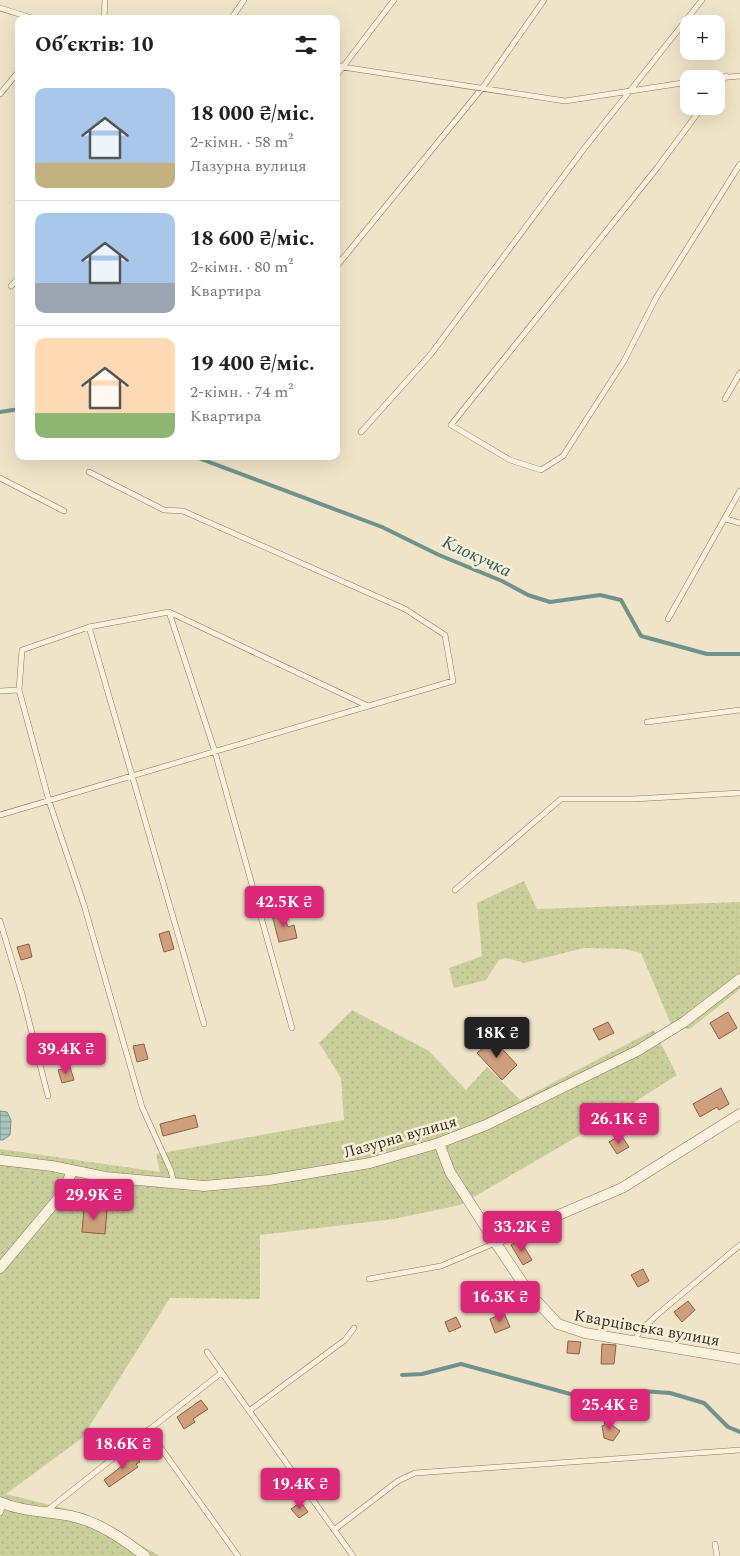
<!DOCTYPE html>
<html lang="uk">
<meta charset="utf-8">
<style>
:root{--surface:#fff;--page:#f2f2f2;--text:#202124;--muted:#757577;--line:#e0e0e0;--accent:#db2777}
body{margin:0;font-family:Spectral,serif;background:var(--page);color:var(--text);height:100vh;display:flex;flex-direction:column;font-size:19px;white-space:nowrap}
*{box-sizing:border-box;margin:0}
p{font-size:16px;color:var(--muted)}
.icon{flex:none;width:28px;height:28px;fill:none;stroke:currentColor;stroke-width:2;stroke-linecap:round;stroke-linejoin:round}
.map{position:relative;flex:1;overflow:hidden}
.sheet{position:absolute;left:15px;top:15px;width:325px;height:445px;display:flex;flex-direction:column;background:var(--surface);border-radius:10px;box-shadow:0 5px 20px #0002}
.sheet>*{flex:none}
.buttons{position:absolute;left:680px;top:15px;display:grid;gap:10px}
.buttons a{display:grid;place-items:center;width:45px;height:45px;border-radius:10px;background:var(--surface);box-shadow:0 5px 20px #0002;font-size:25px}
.price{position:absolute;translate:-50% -42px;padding:0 11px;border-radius:5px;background:var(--accent);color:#fff;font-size:16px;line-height:32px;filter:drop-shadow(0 1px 2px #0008)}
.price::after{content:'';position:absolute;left:50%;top:30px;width:15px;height:11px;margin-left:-8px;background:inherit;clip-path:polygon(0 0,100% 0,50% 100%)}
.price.current{background:#222;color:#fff}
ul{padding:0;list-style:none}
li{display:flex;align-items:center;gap:15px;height:125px;padding:0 20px}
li+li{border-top:1px solid var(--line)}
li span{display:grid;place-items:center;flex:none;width:140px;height:100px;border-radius:10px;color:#555}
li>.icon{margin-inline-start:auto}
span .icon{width:60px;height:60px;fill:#fffc;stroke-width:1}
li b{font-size:21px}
h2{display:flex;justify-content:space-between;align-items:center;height:60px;padding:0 20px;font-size:21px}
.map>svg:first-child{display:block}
.green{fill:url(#green-dots)}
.water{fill:url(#water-rules);stroke:#6f938a}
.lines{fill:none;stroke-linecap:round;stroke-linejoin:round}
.stream{stroke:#6f938a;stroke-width:4}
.building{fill:#cf9f7d;stroke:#8d5f41}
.service-casing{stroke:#8d765c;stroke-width:6}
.minor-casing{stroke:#8d765c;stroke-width:11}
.service{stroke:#faf1dc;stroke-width:5}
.minor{stroke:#faf1dc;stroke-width:10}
.labels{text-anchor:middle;stroke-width:5;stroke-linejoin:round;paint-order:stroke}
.street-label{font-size:16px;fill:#3d2e20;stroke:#f7eed8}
.water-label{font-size:18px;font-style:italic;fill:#2f5d5a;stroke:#f7eed8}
</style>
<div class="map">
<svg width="740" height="1556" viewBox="0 0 740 1556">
<defs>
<pattern id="green-dots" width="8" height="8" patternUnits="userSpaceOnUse" patternTransform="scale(1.25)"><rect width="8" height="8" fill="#c9cf9b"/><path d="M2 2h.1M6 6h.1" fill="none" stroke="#aeb285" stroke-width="1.8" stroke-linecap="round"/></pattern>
<pattern id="water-rules" width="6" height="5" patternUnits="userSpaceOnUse" patternTransform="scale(1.25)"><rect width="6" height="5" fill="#a9c4bc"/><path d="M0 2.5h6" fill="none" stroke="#8ba098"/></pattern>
</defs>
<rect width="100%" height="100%" fill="#f0e4c8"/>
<path class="green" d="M524,881L537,909L740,902V989L690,1029L672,1027L641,953L625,949L584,948L524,963L507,958L499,960L486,980L454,988L449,968L482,956L477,903Z
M352,1010L429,1051L466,1090L487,1067L520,1100L654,1030L677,1075L608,1119L460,1205L394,1219L260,1235V1299L170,1298L82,1438L6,1494L86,1514L160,1556H0V1149L160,1172L156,1154L344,1120L341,1078L319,1043Z"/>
<path class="water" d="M0,1111L7,1112L11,1120L10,1135L3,1140H0Z"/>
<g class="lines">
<path class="stream" d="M0,412L19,409
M193,456L382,527L439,555L502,581L528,595L550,602L600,595L621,600L641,636L707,654H740
M402,1375L422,1374L461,1364L574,1395L642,1391L670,1393L704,1403L728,1427L740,1432"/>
</g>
<path class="building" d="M283,913L288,927L294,925L297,938L279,942L272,915Z
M169,931L174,949L164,952L159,934Z
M29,944L32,957L21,960L17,947Z
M728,1012L737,1028L719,1039L710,1023Z
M608,1022L614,1033L599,1040L593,1029Z
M493,1039L517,1065L502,1080L477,1053Z
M144,1044L148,1059L137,1062L133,1046Z
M70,1067L74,1080L62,1083L58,1070Z
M721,1088L729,1104L719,1110L717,1107L700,1117L693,1104Z
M195,1115L198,1127L163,1136L160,1124Z
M621,1135L629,1147L617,1154L609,1142Z
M84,1208L107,1210L105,1234L82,1232Z
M520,1240L532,1260L523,1265L511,1245Z
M643,1269L649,1281L638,1287L631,1275Z
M688,1301L695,1310L682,1322L674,1312Z
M504,1313L510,1327L495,1333L490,1319Z
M456,1317L461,1327L449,1332L445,1322Z
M568,1341L581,1342L579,1354L567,1353Z
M602,1344L616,1345L614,1364H601Z
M201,1400L208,1409L193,1419L195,1422L184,1429L177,1417Z
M604,1419L620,1431L613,1441L604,1438L602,1426L605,1425Z
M134,1452L140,1462L136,1464L138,1467L109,1487L104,1480L127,1462L124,1458Z
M301,1502L308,1512L299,1518L291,1509Z"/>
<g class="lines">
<g class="service-casing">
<path id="service" d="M0,8L35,19
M104,19L105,0
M231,19L244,0
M336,66L565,101L689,82
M336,76L394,0
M708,79L740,76
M716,89L726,76
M0,94L19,71
M703,106L657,168L451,425L510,460L541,470L563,456L624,361L656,298L740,164
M336,267L483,87L544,0
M11,286L19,277
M725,399L740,373
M361,432L431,354L583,150L702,0
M0,478L64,511
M726,519L740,523
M169,612L215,752L292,1028
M668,619L740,491
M89,627L204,1024
M0,691L19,690
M647,722L740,710
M0,815L453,681L445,635L405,609L183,511L164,510L89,472
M455,890L561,799H633L740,793
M0,921L22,994L48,1096
M174,1184L171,1171L142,1107L84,905L49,801L19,690L22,650L89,627L169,612L368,706
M369,1279L441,1266L495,1243
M634,1341L640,1331L658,1314L740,1245
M207,1352L353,1556
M249,1411L345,1340L354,1328
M148,1430L238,1556
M45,1512L221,1373
M0,1513L4,1504
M334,1530L398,1481L415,1473L740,1450
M715,1544L717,1556"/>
</g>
<g class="minor-casing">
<path id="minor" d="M439,1143L450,1172L495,1242L530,1294L558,1324L585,1333L740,1359
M0,1160L52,1166L105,1177L204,1186L269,1180L370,1163L439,1143L486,1125L637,1051L684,1022L740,979
M495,1242L622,1188L740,1114
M0,1268L62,1194L72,1171
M0,1502C23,1512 47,1511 71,1516C99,1522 123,1539 145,1556"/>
</g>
<use href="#service" class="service"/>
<use href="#minor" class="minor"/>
</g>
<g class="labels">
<g class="street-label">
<text transform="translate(400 1136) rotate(-16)" y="6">Лазурна вулиця</text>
<text transform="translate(647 1327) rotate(10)" y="6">Кварцівська вулиця</text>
</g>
<g class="water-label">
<text transform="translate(477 556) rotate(25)" y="6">Клокучка</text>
</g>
</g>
</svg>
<div class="buttons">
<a>+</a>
<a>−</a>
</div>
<b class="price" style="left:284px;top:928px">42.5K ₴</b>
<b class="price current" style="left:497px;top:1059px">18K ₴</b>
<b class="price" style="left:66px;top:1075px">39.4K ₴</b>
<b class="price" style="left:619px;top:1145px">26.1K ₴</b>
<b class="price" style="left:94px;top:1221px">29.9K ₴</b>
<b class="price" style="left:522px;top:1253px">33.2K ₴</b>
<b class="price" style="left:500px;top:1323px">16.3K ₴</b>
<b class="price" style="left:610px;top:1431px">25.4K ₴</b>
<b class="price" style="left:123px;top:1470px">18.6K ₴</b>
<b class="price" style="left:300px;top:1510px">19.4K ₴</b>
<section class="sheet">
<h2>Об’єктів: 10<svg class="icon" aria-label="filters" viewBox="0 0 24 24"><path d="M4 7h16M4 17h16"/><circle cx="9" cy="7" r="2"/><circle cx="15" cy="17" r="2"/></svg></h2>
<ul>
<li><span style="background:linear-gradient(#a9c7e8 75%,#c2b280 0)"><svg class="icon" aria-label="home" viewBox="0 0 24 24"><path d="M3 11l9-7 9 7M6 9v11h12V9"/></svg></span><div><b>18 000 ₴/міс.</b><p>2-кімн. · 58 m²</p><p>Лазурна вулиця</p></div></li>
<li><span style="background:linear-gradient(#a9c7e8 70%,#9aa5b1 0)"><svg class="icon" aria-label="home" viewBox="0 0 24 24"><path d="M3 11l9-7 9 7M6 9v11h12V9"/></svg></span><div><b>18 600 ₴/міс.</b><p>2-кімн. · 80 m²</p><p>Квартира</p></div></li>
<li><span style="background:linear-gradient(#ffd9b3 75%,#8fb573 0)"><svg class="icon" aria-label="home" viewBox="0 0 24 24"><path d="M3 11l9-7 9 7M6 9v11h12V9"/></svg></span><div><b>19 400 ₴/міс.</b><p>2-кімн. · 74 m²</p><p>Квартира</p></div></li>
</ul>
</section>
</div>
